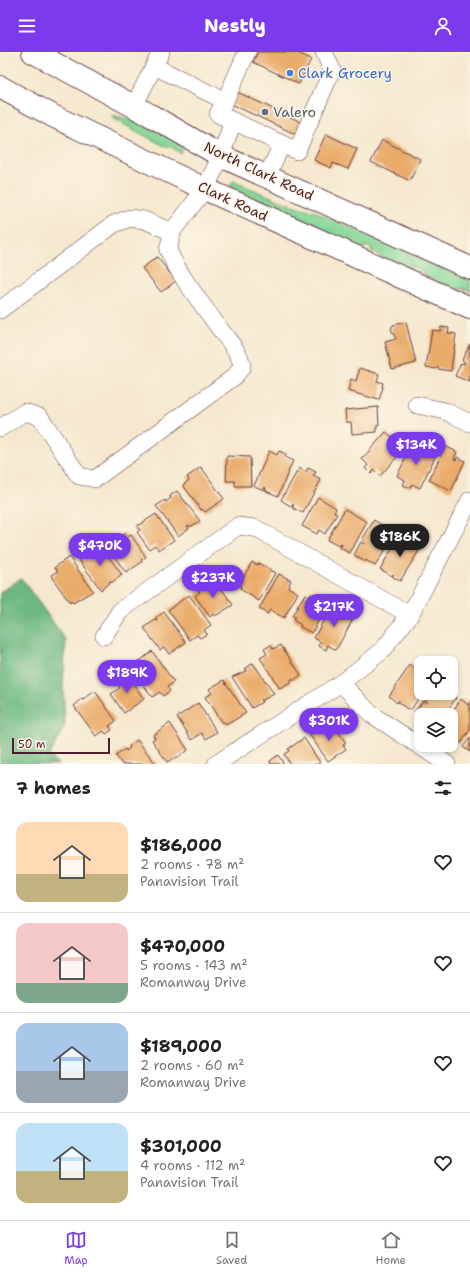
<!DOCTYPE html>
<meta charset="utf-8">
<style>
:root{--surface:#fff;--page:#f2f2f2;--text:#222;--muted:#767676;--line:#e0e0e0;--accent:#7c3aed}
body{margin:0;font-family:"Shantell Sans",sans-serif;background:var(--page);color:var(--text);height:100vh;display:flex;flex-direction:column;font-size:15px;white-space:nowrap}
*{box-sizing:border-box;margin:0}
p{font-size:13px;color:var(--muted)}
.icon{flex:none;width:22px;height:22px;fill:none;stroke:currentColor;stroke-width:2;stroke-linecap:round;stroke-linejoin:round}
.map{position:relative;height:712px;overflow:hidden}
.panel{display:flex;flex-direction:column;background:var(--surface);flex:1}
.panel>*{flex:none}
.controls{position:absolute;left:414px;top:604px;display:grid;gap:8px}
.controls a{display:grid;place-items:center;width:44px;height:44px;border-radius:8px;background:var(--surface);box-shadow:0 2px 6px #0003;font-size:20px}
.scale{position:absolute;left:12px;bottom:10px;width:98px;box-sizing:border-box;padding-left:4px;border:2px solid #4a1f2b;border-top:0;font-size:11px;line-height:14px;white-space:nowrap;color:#4a1f2b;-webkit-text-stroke:3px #fcf5e5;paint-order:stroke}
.price{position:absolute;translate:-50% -34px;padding:0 9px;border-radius:14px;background:var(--accent);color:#fff;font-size:13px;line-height:26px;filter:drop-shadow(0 1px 2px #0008)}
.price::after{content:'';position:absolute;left:50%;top:24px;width:12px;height:9px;margin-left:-6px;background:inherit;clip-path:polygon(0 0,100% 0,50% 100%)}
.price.on{background:#222;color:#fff}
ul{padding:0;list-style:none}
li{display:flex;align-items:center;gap:12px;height:100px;padding:0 16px}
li+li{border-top:1px solid var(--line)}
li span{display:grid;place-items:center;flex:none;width:112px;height:80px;border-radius:12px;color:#555}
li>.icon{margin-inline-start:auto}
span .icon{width:48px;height:48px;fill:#fffc;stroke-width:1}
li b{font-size:17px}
h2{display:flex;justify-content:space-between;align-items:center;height:48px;padding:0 16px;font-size:17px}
header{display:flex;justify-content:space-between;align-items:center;height:52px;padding:0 16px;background:var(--accent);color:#fff;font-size:18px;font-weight:800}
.tabs{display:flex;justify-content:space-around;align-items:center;height:56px;border-top:1px solid var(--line);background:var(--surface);font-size:11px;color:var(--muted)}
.tabs a{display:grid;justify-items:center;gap:2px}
.tabs .on{color:var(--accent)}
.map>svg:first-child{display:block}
.green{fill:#84d697;stroke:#677a61}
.forest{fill:#6bb780;stroke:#5a6b56}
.building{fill:#eaac6b}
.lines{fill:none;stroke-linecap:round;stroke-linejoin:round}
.minor-casing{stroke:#643d43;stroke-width:18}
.major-casing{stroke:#643d43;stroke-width:24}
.minor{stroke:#fff;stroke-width:17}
.major{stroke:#fff;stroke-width:22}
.shop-dot{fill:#3f7fe0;stroke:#fcf5e5;stroke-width:1.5}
.service-dot{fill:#5c6f8a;stroke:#fcf5e5;stroke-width:1.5}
.labels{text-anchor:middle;stroke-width:3;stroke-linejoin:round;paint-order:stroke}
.shop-label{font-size:14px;fill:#366cbe;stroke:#fcf5e5;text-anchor:start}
.service-label{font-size:14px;fill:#4e5e75;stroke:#fcf5e5;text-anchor:start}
.street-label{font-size:14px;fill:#4a1f2b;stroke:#fcf5e5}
</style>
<header><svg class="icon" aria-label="menu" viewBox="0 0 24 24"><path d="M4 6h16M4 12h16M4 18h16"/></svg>Nestly<svg class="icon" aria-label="person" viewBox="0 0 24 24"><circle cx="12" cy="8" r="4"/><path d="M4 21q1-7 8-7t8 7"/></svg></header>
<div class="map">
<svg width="470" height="712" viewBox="0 0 470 712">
<rect width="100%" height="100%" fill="#fcf5e5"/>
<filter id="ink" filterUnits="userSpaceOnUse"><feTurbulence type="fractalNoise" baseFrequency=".025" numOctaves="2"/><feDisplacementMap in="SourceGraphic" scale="8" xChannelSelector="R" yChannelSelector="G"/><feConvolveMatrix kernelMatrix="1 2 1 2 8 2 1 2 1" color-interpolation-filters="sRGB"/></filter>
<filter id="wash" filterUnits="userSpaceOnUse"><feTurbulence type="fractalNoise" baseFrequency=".012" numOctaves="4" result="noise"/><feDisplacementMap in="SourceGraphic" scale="16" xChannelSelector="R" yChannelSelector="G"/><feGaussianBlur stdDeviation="0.9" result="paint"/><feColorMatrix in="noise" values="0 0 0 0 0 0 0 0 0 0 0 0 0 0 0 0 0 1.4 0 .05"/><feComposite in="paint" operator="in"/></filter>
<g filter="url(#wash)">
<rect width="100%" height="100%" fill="#f5e8ce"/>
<path class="green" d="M113,63C137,70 163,80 183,95L180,101L175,98L176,96L166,95L112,66Z
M233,129L283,150L316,160L470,228V241L469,238L461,236L460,238H455L425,224L422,222L423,219L411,214L410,216H405L374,201L371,199L372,197L366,194L365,196L360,195L320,177L317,175L318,173L312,170L311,172L305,171L233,137L230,135Z"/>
<path class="forest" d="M21,526L66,588L63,634L65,674L49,703L58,712H0V541Z"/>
<g id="blocks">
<path class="building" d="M258,0H296L311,7L299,32L253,10Z
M235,39L301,70L295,82L229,51Z
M326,82L357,97L348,117L333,111L331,116L314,108Z
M382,88L420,107L410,129L371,110Z
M157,205L176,229L161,240L142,216Z
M406,270L416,311L392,317L385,290L396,287L391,277L393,273Z
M441,275L449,276L448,281L456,282L451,319L438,317V315L436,317L426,315L432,278L440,279Z
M470,292V330L455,324L461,311L464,312L465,310L462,308Z
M360,316L379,322L377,329L383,331L382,335H383L379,348L348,339L351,327L356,329Z
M378,355L379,373H377V380L352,382L351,370H346L345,358Z
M386,380L396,388L394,390L396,392L398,389L404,397L380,424L374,418L371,422L365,416L368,413L362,407Z
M413,391L436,403L420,436L412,432L410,436L403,433L405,428L397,424Z
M445,394L457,400L454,407L456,408L457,405L465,409L451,439L429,428Z
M269,399L277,403L279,399L286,402L285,405L293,409L278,444L266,439L265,435L264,438L254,434Z
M227,404L250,405L251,434H235V429H226Z
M201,415L224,447L205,460L202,457L201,458L183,433L189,428L187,425Z
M299,416L306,420L308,416L316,420L313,424L321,428L303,461L293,456V452L292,455L281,448Z
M177,439L200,469L190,475L189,473L187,474L189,476L178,484L156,454L165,448L166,450L171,446L170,444Z
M318,445L336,456L334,460L337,462L325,482L319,478L317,482L302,474Z
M345,457L367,470L350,501L340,496L342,493L341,492L339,494L327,488Z
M156,462L174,488L159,498L155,493L149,497L137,480L140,478L137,474Z
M374,468L388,477L387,480L394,484L375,514L366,508L365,510L354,503L361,490L364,492L365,489L362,488Z
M125,481L128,485L131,483L146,505L141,508L142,510L126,521L108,495Z
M409,484L416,489L414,494L420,497L400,529L393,525V522L392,524L380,517L399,485L406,489Z
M100,493L122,523L111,531L110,529L109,531L101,538L79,508L86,503L83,499L90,494L93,499Z
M69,505L93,539L73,551L71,549L70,551L51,524L58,519L55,515Z
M252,510L258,513V511L275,521L259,549L240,537L241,534L239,533Z
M279,522L291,528L288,535L298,541L284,566L270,558L268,562L259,557Z
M214,526L233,553L215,564L213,562L210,565L195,544L200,540L198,538Z
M305,542L310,545L311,542L328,551L312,581L300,575L301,573L293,568L295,565L292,564Z
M189,543L211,573L204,578L207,582L200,586L197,583L190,588L168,558Z
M332,553L344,560L342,562L344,563L346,560L354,565L336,598L328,593L326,598L319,594L321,590L314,586Z
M164,560L186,590L169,602L164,595L160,598L144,576L155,568L158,569L156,566Z
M271,593L273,597L281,593L301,623L293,629L292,626L290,628L292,630L280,637L260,606L267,602L264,597Z
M152,599L174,630L167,635L170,639L163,644L160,640L152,645L131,614L139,608L141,610V608Z
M253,611L274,642L263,648H260L262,650L252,656L232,625L246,619L245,617Z
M410,613L417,619L421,616L422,641L410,659L399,651V648L397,651L389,644Z
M126,621L144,647L124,661L111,642L120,636L115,629Z
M224,628L246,661L226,673L224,670L222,671L205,645L212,641L209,637Z
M95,639L116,669L109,674L112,678L106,682L104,679L96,684L74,654L82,647L84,649V647Z
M428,641H449L456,646L444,663H421V666L414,661L423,649L426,651L427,648L424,646Z
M461,647L468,653L470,649V678L460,692L451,686L450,663Z
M198,651L217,680L206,687L202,681L192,688L177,665Z
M170,671L188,698L173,708L172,707L167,710L152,688L155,686L153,683Z
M325,673L329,679L335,675L346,691L343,693L346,697L328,709L309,682Z
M304,686L321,712H290L284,702L289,699L288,697Z
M470,686V700L463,695Z
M137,688L156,712H122L116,704L125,697L126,699L130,696L129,694Z
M278,703L284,712H271L270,709Z"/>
</g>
</g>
<g filter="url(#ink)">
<use href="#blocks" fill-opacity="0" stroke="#643d43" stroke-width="1"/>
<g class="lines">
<g class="minor-casing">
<path id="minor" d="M225,49L247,0
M134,54L161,0
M233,69L282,92L267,124
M282,92L297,99L332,18L324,0
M0,258L114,172L130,166L144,168L172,180
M417,353L445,359L470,371
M0,376L25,360L40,365L79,424L95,427L234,325L242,315C241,300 225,285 217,273C200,249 180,225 168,198L173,178L205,137L221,104L233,69L218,62L225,49L154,14
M104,584L120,559L238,474L255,476L410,563
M341,631L371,662L447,712
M216,712L341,631L382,599L410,563L470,448"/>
</g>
<g class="major-casing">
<path id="major" d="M33,0L150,63L221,104L470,216
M0,35L55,65L205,137L470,256"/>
</g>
<use href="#minor" class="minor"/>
<use href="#major" class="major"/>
</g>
</g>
<circle class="shop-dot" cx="290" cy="21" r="4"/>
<circle class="service-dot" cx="265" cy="60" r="4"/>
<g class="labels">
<g class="shop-label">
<text x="298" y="26">Clark Grocery</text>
</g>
<g class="service-label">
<text x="273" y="65">Valero</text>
</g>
<g class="street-label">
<text transform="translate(259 119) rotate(25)" y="5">North Clark Road</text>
<text transform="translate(233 149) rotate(25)" y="5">Clark Road</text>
</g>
</g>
</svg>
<div class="controls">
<a><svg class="icon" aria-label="locate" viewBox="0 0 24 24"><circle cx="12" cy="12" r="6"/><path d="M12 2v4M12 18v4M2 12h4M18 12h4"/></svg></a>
<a><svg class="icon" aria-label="layers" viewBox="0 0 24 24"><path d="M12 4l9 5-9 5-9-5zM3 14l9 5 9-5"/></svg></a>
</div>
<div class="scale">50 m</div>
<b class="price" style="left:416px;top:414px">$134K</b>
<b class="price on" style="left:400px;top:506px">$186K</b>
<b class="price" style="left:100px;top:515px">$470K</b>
<b class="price" style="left:213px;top:547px">$237K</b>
<b class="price" style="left:334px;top:576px">$217K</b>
<b class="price" style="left:127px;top:642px">$189K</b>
<b class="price" style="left:329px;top:690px">$301K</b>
</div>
<section class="panel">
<h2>7 homes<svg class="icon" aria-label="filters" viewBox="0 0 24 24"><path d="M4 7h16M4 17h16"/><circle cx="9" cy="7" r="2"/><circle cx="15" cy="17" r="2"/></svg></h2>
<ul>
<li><span style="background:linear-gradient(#ffd9b3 65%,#c2b280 0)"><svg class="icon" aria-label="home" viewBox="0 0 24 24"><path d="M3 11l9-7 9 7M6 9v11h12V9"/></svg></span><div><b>$186,000</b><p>2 rooms · 78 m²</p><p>Panavision Trail</p></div><svg class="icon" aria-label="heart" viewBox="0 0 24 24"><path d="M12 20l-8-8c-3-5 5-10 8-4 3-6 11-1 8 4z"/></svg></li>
<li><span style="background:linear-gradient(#f6c9c9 75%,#7fa58c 0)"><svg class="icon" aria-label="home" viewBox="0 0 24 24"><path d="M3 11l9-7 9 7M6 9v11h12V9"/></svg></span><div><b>$470,000</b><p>5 rooms · 143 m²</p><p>Romanway Drive</p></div><svg class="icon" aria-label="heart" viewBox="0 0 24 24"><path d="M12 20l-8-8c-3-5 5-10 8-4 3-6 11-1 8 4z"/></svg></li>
<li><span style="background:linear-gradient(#a9c7e8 60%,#9aa5b1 0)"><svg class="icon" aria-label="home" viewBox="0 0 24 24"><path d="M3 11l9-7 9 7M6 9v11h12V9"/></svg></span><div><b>$189,000</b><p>2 rooms · 60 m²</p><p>Romanway Drive</p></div><svg class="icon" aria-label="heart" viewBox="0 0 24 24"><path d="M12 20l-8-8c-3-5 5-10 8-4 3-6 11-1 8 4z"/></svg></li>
<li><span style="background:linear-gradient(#bfe0f5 60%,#c2b280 0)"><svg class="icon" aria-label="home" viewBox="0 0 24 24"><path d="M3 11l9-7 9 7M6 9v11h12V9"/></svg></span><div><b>$301,000</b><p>4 rooms · 112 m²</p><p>Panavision Trail</p></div><svg class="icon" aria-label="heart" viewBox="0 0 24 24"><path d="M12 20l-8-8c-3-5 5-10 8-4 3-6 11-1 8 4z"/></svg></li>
</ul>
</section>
<nav class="tabs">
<a class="on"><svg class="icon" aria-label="map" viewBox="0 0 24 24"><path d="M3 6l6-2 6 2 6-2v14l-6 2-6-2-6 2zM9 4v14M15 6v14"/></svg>Map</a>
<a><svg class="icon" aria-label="saved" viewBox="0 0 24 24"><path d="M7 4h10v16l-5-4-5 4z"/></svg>Saved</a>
<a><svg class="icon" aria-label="home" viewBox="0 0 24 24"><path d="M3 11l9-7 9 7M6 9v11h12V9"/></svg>Home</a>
</nav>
